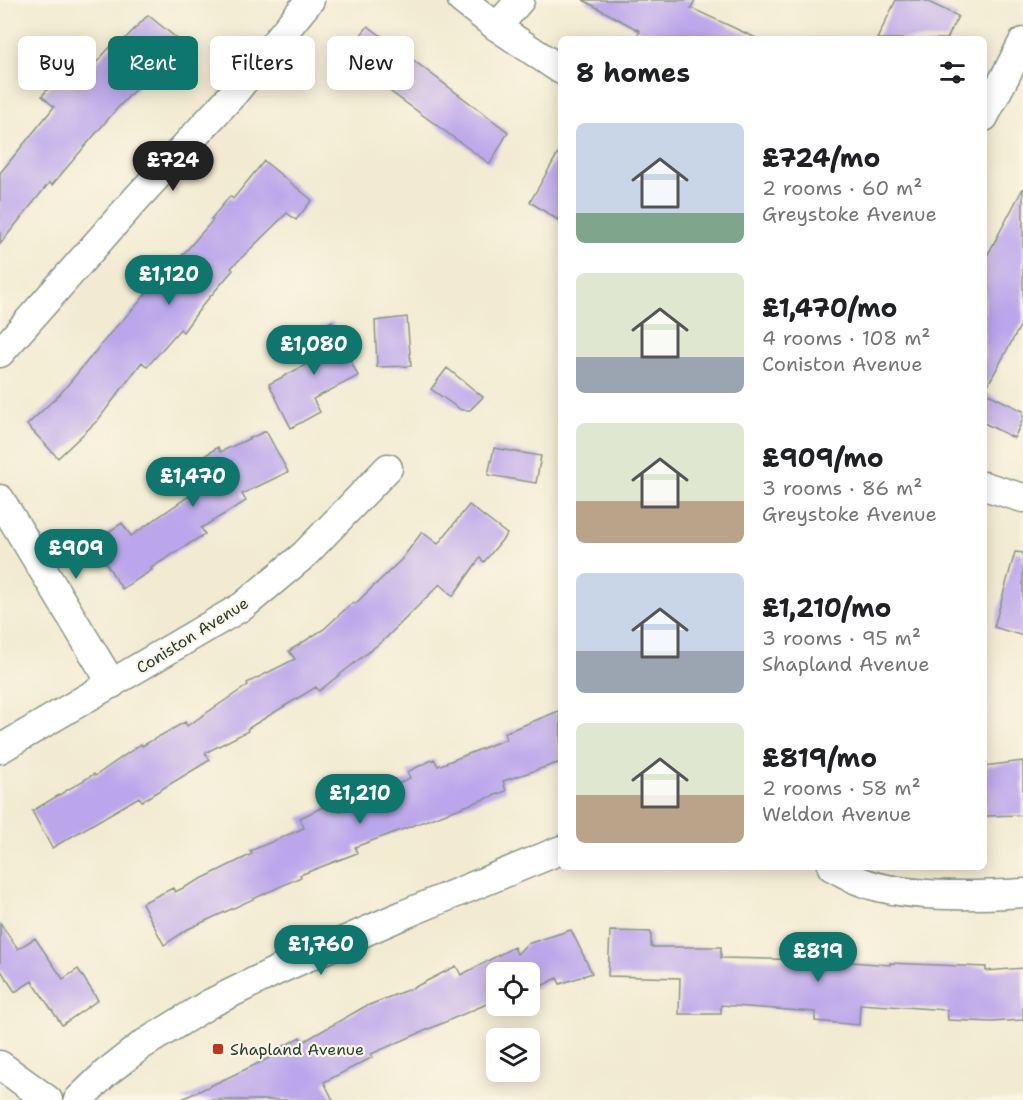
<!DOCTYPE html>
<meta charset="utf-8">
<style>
:root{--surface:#fff;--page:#f6f6f6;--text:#202124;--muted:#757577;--accent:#0f766e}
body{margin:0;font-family:"Shantell Sans",sans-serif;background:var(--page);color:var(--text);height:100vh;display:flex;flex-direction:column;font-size:22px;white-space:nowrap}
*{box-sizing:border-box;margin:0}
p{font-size:20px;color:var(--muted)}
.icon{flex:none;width:33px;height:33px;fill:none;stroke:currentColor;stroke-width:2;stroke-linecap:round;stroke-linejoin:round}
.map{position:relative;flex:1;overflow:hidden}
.sheet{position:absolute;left:558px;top:36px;width:429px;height:834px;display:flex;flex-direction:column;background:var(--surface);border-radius:9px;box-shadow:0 3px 15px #0003}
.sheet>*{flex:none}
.guide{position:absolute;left:18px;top:36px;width:450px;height:54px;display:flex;gap:12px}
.tools{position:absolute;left:486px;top:962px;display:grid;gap:12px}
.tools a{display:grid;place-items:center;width:54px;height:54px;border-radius:9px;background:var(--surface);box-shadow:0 3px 15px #0003;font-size:30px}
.price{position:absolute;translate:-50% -51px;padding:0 14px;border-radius:21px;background:var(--accent);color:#fff;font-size:20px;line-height:39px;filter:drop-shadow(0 2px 3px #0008)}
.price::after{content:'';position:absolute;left:50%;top:36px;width:18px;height:14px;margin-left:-9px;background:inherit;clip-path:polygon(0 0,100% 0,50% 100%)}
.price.active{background:#222;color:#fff}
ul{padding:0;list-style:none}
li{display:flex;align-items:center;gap:18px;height:150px;padding:0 18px}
li span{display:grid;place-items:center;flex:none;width:168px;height:120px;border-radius:9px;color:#555}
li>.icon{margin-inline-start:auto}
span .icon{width:72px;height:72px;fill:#fffc;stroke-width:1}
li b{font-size:26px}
h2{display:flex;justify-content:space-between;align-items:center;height:72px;padding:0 18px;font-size:26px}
.tag{padding:0 21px;border-radius:9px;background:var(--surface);box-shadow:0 3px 15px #0003;font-size:21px;line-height:54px}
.tag.active{background:var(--accent);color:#fff}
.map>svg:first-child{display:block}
.building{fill:#baa6eb}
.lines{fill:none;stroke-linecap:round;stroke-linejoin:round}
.street-casing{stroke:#889483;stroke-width:31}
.street{stroke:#fff;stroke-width:28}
.poi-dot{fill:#c8321e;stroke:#fcf5e5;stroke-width:2}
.labels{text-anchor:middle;stroke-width:4.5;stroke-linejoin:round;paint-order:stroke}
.street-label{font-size:16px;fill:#1f3d34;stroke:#fcf5e5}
.poi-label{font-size:16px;fill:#1f3d34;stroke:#fcf5e5;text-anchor:start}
</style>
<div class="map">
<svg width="1023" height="1100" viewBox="0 0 1023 1100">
<rect width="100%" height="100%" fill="#fcf5e5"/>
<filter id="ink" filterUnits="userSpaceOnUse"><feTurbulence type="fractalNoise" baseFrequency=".0167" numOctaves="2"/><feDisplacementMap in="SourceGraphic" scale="12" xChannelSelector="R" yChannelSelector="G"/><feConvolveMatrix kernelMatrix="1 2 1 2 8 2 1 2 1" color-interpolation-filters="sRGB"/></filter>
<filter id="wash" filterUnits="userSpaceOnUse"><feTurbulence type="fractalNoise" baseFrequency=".008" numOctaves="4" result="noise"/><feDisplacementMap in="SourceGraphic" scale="24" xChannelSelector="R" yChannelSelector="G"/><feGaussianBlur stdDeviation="1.35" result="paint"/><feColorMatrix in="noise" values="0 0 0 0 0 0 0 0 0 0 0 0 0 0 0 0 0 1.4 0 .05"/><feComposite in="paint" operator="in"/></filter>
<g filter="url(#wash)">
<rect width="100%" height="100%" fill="#f2ebd2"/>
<g id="blocks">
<path class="building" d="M583,0H695L691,8L758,39H635L640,31Z
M896,0H924L958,16L947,39H877Z
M148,15L180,41L114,112L52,185L49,183L0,244V173L54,107L42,96L66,67L82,79L117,39L121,43Z
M368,26L508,132L490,164L343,57Z
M561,148V222L530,202Z
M264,161L312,200L296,220L287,213L231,268L233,270L202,306L183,332L180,329L147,367L142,362L98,420L58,458L27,425L61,393L113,330L136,306L163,273L165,275L213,220L211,219L230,196L233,199Z
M1023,188V321L984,392L1023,411V419L1014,438L984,423V262Z
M407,317L411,366L377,367L375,321Z
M332,321L358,376L313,399L320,412L291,428L269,384L315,360L302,337Z
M447,368L483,397L470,410H461L431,389Z
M266,431L288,472L242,494L246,501L201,528L205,534L151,568L152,570L122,589L93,542L122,523L131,536L202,487L189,466L218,447L220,452Z
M494,448L541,456L536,483L488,475Z
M469,505L507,534L484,562L480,558L453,596L440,584L385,639L319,691L316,687L247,729L248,731L205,753L210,760L142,801L139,797L52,848L32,811L94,774L95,776L141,744L142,746L185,722L187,726L248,685L247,683L295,659L289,651L324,629L353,602L355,604L401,560L422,532L438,544Z
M1015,552L1023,553V636L994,627Z
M561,710V762L503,781L506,791L355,847L357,853L300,875L301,877L188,929L164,945L142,903L173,888L175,892L252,854L250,851L304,828L300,818L336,801L340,811L410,778L407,772L434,759L438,766L506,739L504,733Z
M1023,761V815L984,816V766Z
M0,923L18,949L35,938L63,979L78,969L98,1000L62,1025L32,981L15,992L0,969Z
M571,930L592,973L560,984L557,978L530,992V972H496V1000L371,1054L373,1057L324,1082L333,1100H180L274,1056L272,1053L300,1037L303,1042L364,1007L415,987L456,966L461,975L514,947L517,954L527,944Z
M610,931L651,932V947H721V958L825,960L890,965V963L986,967V971L1023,968V1020L992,1022L948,1020L947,1010L860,1004L859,1025L815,1021V1012L721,1005V1014H679L680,978L608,976Z"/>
</g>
</g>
<g filter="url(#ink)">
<use href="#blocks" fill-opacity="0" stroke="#889483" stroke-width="1.5"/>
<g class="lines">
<g class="street-casing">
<path id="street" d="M462,0L497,27L561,70
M497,27L520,0
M984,117L1023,42
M0,353L136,199L235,92L310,0
M984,486L1023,498
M0,499L112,684
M0,749L243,606L304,555L388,468
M832,867C840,871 849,876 857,880C901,899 976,896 1023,893
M0,1065L48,1100
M78,1100L107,1072L142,1045L209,1004L278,970L405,914L561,850"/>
</g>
<use href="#street" class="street"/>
</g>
</g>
<rect class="poi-dot" x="212" y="1043" width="12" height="12" rx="3"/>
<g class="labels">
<g class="street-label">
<text transform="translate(192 635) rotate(-32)" y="6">Coniston Avenue</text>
</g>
<g class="poi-label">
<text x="230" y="1055">Shapland Avenue</text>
</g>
</g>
</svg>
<div class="tools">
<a><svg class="icon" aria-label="locate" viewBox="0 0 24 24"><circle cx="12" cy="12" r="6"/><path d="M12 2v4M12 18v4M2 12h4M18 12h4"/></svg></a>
<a><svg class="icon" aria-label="layers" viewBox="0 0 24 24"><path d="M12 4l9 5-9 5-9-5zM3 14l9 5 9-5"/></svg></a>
</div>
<b class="price active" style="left:173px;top:192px">£724</b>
<b class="price" style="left:169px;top:306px">£1,120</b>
<b class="price" style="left:314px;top:376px">£1,080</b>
<b class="price" style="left:193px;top:508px">£1,470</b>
<b class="price" style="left:76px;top:580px">£909</b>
<b class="price" style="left:360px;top:825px">£1,210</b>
<b class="price" style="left:321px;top:976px">£1,760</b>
<b class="price" style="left:818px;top:983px">£819</b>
<div class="guide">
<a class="tag">Buy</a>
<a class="tag active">Rent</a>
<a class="tag">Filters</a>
<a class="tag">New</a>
</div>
<section class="sheet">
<h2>8 homes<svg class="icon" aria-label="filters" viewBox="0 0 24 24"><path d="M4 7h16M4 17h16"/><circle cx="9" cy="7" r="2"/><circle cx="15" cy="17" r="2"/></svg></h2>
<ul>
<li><span style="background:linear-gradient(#c9d6e8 75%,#7fa58c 0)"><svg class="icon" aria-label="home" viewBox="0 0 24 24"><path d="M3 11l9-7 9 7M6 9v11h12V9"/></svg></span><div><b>£724/mo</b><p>2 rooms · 60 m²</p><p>Greystoke Avenue</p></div></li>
<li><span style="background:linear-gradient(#dfe7d0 70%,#9aa5b1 0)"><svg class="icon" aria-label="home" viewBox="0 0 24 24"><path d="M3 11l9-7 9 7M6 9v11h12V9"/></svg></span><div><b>£1,470/mo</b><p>4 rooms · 108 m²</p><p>Coniston Avenue</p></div></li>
<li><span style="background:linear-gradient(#dfe7d0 65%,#b9a48a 0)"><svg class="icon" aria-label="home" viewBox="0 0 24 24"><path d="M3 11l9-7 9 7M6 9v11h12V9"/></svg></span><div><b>£909/mo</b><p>3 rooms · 86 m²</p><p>Greystoke Avenue</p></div></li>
<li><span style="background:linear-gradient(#c9d6e8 65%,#9aa5b1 0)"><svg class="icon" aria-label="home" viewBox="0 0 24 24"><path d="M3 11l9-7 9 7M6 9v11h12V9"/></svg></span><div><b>£1,210/mo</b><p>3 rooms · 95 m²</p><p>Shapland Avenue</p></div></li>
<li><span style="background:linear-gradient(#dfe7d0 60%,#b9a48a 0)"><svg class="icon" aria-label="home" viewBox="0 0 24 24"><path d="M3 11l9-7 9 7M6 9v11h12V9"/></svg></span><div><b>£819/mo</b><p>2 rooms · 58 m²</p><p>Weldon Avenue</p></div></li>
</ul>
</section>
</div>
